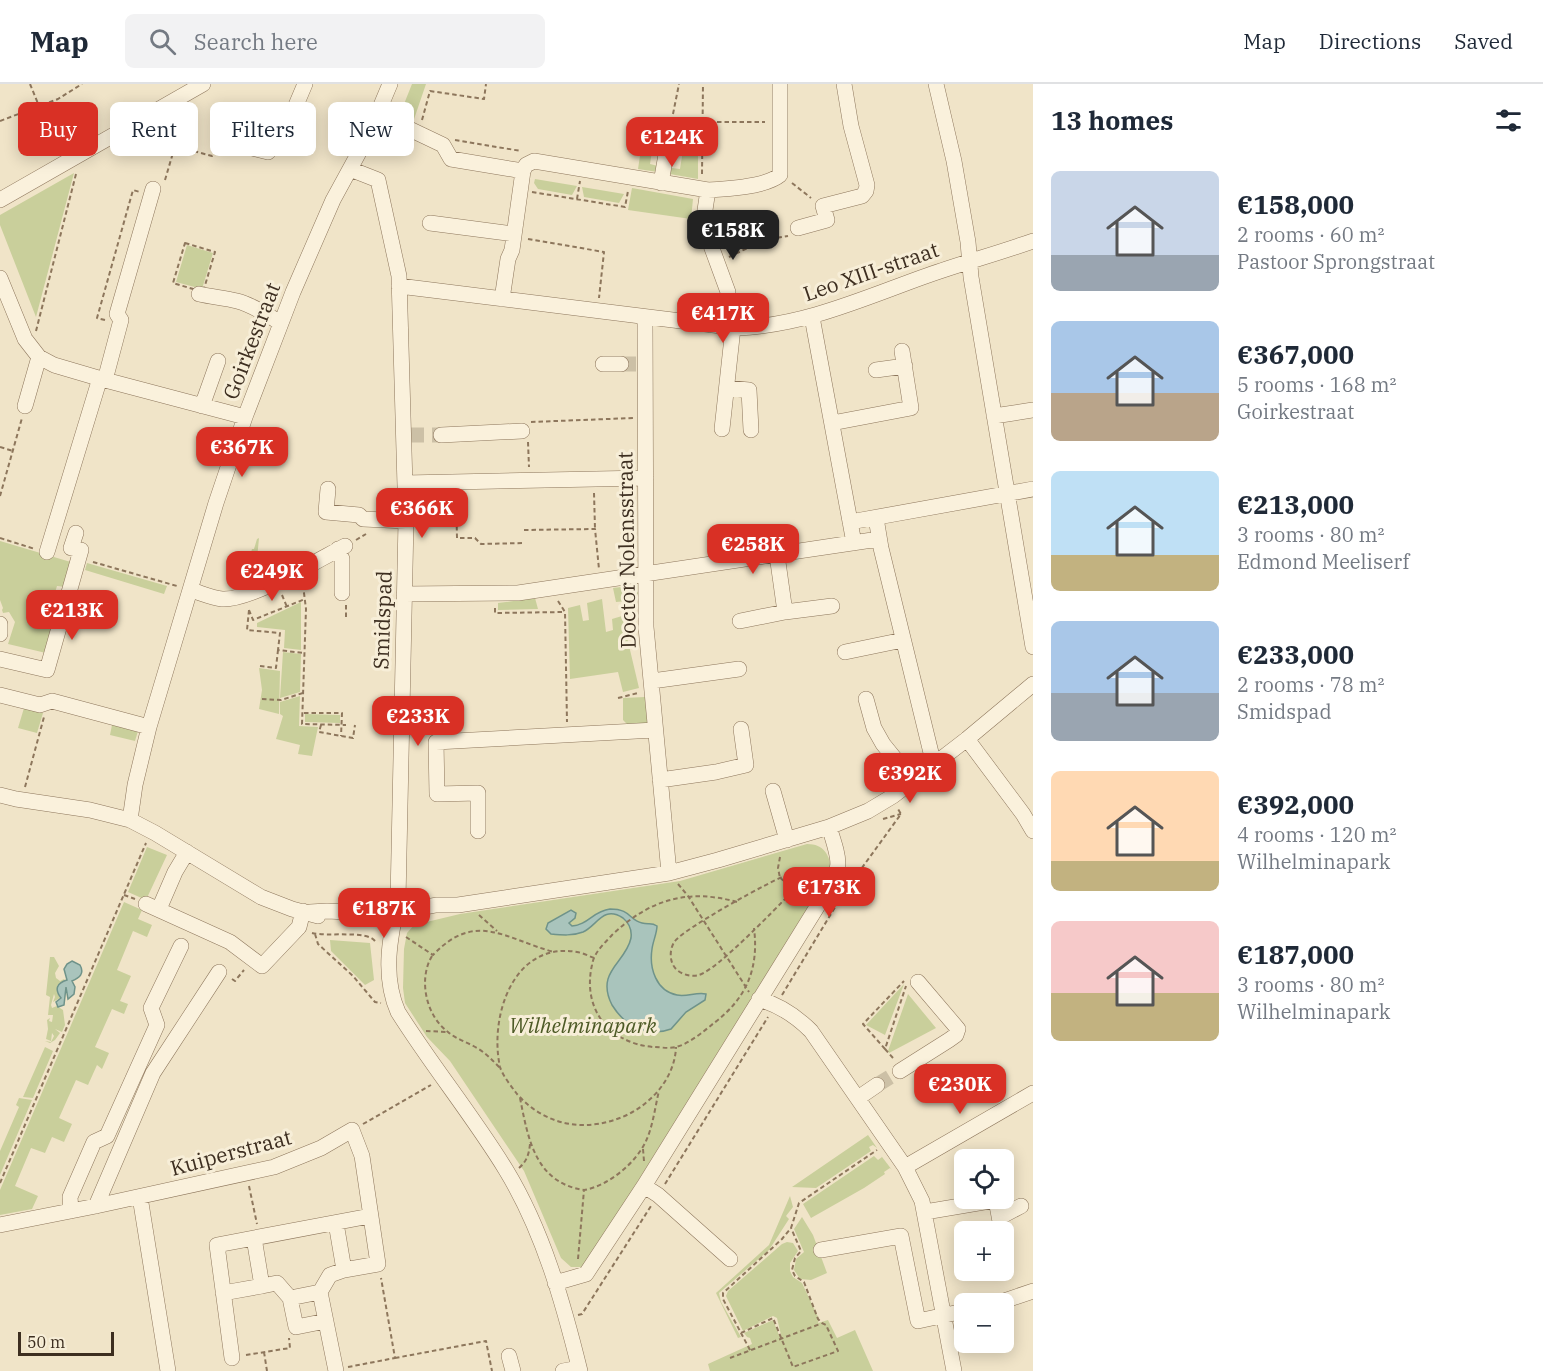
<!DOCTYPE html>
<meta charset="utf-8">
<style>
:root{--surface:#fff;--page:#f2f2f3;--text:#1f2937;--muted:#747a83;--line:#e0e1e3;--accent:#d93025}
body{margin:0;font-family:"IBM Plex Serif",serif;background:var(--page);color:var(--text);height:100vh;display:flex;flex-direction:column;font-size:22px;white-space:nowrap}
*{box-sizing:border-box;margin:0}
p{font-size:20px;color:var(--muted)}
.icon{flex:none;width:33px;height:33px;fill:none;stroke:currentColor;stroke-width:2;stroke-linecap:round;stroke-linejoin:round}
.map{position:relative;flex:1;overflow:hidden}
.drawer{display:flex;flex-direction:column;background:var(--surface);width:510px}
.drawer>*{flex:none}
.banner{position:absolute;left:18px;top:18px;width:570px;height:54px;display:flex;gap:12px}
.controls{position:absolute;left:954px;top:1065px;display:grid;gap:12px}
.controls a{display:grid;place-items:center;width:60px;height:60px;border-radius:9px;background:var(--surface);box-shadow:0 3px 15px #0003;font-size:30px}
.scale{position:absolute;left:18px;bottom:15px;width:96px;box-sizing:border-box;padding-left:6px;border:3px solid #3d2e20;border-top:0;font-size:16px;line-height:21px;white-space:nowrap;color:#3d2e20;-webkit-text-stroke:4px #f7eed8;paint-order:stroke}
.price{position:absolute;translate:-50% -51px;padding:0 14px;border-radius:12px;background:var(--accent);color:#fff;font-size:20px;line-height:39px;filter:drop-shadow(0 2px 3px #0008)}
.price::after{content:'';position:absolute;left:50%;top:36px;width:18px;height:14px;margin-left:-9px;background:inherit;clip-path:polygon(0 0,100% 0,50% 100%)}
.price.active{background:#222;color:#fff}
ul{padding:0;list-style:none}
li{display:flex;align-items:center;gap:18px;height:150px;padding:0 18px}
li span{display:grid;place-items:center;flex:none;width:168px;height:120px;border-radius:9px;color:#555}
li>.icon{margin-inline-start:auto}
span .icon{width:72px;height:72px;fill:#fffc;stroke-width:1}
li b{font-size:26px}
h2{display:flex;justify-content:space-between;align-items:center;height:72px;padding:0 18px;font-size:26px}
.pill{padding:0 21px;border-radius:9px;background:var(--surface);box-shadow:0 3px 15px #0003;font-size:21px;line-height:54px}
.pill.active{background:var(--accent);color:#fff}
header{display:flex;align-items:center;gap:36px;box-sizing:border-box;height:84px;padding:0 30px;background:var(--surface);border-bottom:2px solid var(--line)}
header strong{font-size:28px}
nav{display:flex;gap:33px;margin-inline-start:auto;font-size:21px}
.search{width:420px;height:54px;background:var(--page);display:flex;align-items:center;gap:15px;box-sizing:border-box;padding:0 21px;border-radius:9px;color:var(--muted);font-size:22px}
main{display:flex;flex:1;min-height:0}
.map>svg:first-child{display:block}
.green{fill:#c9cf9b}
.water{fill:#a9c4bc;stroke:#6f938a;stroke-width:1.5}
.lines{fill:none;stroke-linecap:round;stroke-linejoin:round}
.minor-tunnel{stroke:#ccc0a6;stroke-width:15;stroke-dasharray:15 8;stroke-linecap:butt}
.minor-casing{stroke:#8d765c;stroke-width:16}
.path{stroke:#8d765c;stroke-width:2;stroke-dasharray:4.5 3;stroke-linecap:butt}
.minor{stroke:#faf1dc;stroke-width:15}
.labels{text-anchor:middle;stroke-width:6;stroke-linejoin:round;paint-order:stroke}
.street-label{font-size:21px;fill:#3d2e20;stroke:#f7eed8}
.park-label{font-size:21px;font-style:italic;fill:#4d5a26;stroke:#f7eed8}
</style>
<header>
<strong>Map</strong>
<div class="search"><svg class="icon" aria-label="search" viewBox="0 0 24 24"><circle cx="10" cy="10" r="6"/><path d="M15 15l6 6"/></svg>Search here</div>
<nav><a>Map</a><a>Directions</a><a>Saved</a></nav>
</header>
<main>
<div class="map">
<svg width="1033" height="1287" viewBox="0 0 1033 1287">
<rect width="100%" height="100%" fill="#f0e4c8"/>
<path class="green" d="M412,0H426L412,41L398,35Z
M646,46L655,48L650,80L658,82V88L638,85L643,52H645Z
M685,53L698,55V95L670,90L672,84L680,85Z
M74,89L36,233L0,141V131Z
M535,95L577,102L572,111L538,105L534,99Z
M582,103L624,110L619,119L584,113Z
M632,104L693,115L691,135L628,126Z
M187,161L213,169L202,205L176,198Z
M259,454L255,496H267L250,503L243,494L252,465H254L257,455Z
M0,457L74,479L66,503L57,502L45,542L53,545L46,569L8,560L15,538L9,528L3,529L2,526L3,524L0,516Z
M87,479L167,502L164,510L85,486Z
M637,501L639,502V516L616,518L613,504Z
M535,514L538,525L498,526V519Z
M602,515L606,548L613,546L612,535L622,532L639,604L623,608L618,588L570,595L568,524L580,521L583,537L589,536L587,519Z
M301,518V566L284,564L285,546L257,543V539Z
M283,568L301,570L300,608L280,614Z
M259,584L280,587L279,630L259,625L262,606Z
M300,612L299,642L318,643L312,672L298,670L300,661L276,655L283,632L280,630V618Z
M645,613L648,641H628L623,636V614Z
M24,624L43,629L37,649L18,644Z
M305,630L340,631V639L305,638Z
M112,641L138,647L135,657L110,651Z
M807,760C824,760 830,771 831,786L589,1176L581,1183H571L561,1174L524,1087L450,977L427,953L405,919L403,904L404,865L407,849L414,841L460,830L680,797Z
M147,763L167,771L146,816L128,808Z
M124,818L142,826L138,835L152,841L147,853L133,847L117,886L131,892L120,917L128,920L124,930L112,925L95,963L109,969L102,985L97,981L88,1001L76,996L59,1034L72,1040L64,1058L52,1053L45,1069L31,1064L15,1102L38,1112L32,1125L0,1131V1106Z
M330,856L370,859L374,896L365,901L331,867Z
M50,873H54L59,882L55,889L56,894L60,897L64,895L65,896L57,902V908L60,914L53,918L55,913L54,910L51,921L52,924L57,922L63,926L65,941L62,948L55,945L60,949L55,956L50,959L45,957L51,958L54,952L52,949L51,957L46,955L48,945L47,936L50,934L49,937L52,938L53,931H48L50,913L46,911Z
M904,900L885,951L866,941Z
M908,910L936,944L889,969L888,967Z
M45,963L53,967L33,1014L23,1013Z
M19,1014L32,1016L0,1091V1067L19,1023L16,1021Z
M868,1051L877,1064L873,1061L869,1063L871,1067L816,1104L792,1103Z
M879,1069L892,1086L890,1084L884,1088L885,1090L864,1104L811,1134L803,1120L874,1072L878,1076L882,1073Z
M790,1112L793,1123L786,1132L789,1135L769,1166L719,1209L721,1218L741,1253L738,1254L716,1209L769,1161Z
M802,1133L813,1151L827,1189L811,1196L800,1195L794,1186L796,1175L804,1168L794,1145Z
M787,1158L793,1159L798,1167L790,1179V1187L793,1193L802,1199L819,1235L818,1239L828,1236L837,1254L855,1246L873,1287H710L708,1280L752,1260L750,1254L747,1253L744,1249L773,1236L779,1251H781L777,1234L773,1232L743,1247L726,1212L728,1207L782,1160Z"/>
<path class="water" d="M610,825C631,825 629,836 642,839C649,841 651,838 657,842C657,849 653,857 652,865C649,884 656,907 677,911C687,913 696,908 706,910L705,916L686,928L671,945C658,950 643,947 631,941C623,936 617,929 612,921C595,887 626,879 631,854C632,846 629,839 623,834C603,821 597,842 583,848C573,852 562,851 551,850L546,845L548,839L571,826L576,829L575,834L569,839L572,842C588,841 593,827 610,825Z
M72,877L80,881C85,890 79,894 72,897L75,903L74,910L68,915L66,903L64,921L58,923L56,918L61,914C54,905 57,899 67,896L64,885L67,880Z"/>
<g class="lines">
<path class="minor-tunnel" d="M621,280H638
M409,351H441
M877,1001L900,987"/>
<g class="minor-casing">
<path id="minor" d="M936,0L954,77L968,158L971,193L1033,563
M378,30L443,61L451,75L523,87
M276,38L268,68L236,60L276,38L294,26L305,0
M350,85L378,96L399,192L406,437L398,816C390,853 382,892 398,928C432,982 473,1032 506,1086C543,1147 563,1218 580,1287
M661,99L671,42
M708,106L705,126L706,148L728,208L725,243
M0,116L203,0
M430,139L514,150
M798,144L827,136L823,122L862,112L866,107L867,101L851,42L844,0
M0,194L25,255L39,273L54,281L105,296L245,333
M399,202L737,244C802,242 862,215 923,193C959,180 996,170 1033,157
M199,210C212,213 225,214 237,217C253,221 267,231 281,239
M502,215L508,175L512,166L523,87L526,81L534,77L708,106C728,105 765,103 780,91V0
M812,233L854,459
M645,234L646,543L669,789
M603,280H621
M876,286L905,282
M105,296L121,236L117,230L153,105
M728,304L749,306L751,346
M25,322L39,273
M202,322L218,277
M994,332L1033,326
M832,339L911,324L902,267
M722,345L733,244
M441,351L522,347
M405,399L646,394
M328,405L326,428L359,431L363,435L406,437
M876,434L881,464L934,681
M850,438L1033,405
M338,465L342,475V509
M47,468L100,294
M777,471L785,528
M191,506C201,509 212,514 222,515C250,517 318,476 345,462
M404,510L518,509L879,455
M740,537L785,528L832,522
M0,540V550
M845,568L903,556
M0,575L47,586L81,466L71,464L76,449
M652,597L739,585
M0,611L40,621L52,617L149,643
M866,615L874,644L883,660L913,697
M967,655L1023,730L1033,747
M660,696L716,688L746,681L741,645
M773,707L787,756
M0,711L16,715L90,726L130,736L155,749L261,813L292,825L318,832
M130,736L135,701L149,643L216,419L245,333L293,208L333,116L369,50L390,0
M478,747V709L437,710L436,658L655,646
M146,820L230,858L262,882L299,843L303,827
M159,825L175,788L187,768
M310,828L327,827L390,830L436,821H458L669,789L718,776L829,743L868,727L893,712L967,655L1033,600
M759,915C779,921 796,932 811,947L905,1083L922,1117L954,1287
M900,987L949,956L956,951L958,945L918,898
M858,1014L877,1001
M905,1083L1033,1009
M644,1102L658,1111L730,1175
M140,1113L168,1287
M96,1122L153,989L219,888
M71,1127L70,1113L94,1058L107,1052L157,941L151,924L181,862
M925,1128L996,1116L1002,1148
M1000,1133L1021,1122
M0,1141L96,1122L274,1083L321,1064L352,1046L362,1072L378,1180L344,1186L336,1139
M821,1166L901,1152L918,1237L964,1227
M555,1199L586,1190L644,1102L817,823C840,783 844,788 829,743
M262,1202L277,1199L290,1214
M320,1208L330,1191L344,1186
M223,1209L262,1202L254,1154
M995,1220L1033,1207
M326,1237L296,1243L290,1214L320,1208L336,1287
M509,1272L513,1287
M232,1274L217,1161L370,1132
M563,1287L574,1285"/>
</g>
<path class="path" d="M30,0L39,22
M673,30L679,0
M422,36L430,7L484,15L486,0
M0,37L58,15L82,0
M702,38H765
M162,40L175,62L212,72L225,65
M455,56L521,67
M702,90L703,0
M165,96L175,62
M792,99L811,114
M532,108L625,123L628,107
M577,115L580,97
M528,155L604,168L599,214
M185,159L215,168L203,208L173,199Z
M729,173L764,156L788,152
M105,236L97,234L133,106L140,108
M36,247L76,90
M531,338L633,334
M528,358L529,383
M0,363L13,367
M594,409L595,445
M0,412L22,334
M456,412L457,454H475L481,460L523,459
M524,446L595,445L599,485
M0,454L35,465
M356,456L366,450
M93,478L177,502
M303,501L306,525L302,640L346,641
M282,511L287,523
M558,517L565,528L567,638
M495,524V529L565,528
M249,526L247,546L280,549L278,566L304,569
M249,526L253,536L305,515
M346,533V521
M260,582L276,584L278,566
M618,614L638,609
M262,615L281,616L303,609
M304,629H342L341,652
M321,641L319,648L353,654L355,641
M25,703L44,633
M883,735L901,730
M780,773L778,784L780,794L787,799L790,809L805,814
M789,790L796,795V801L791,809C775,825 717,886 699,891C692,893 683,891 677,886C669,879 669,865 675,857C685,844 772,796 789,790Z
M678,800L688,812L749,908
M124,811L135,815
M737,818C687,804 649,816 612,851C604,860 594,868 592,881C582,925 609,959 653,963C660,963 669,965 676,963C689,960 704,947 714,939C747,914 759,884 754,844
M479,831L497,847
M312,849C328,853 366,846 375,857
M315,850L318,860L353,892L375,918L381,919
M406,853L433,871C476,826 505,855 554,868
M432,872C418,895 426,932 448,948C456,955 467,958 477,964C486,969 493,977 501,985
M594,874C589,872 583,869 577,868C513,857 489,933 500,983C503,992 511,1002 517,1010C547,1044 590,1049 629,1030C654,1017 675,992 676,963
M232,895L235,897L244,886
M782,911L843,810L901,730L898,725
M426,947L447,948
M885,965L863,940L904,897
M893,974L885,965L906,902
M520,1014C528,1054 535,1099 584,1106C608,1102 636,1079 646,1057C653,1042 655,1023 659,1007
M363,1040L431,1001
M643,1065L644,1077
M519,1084C527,1077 529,1070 530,1060
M0,1099L146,759
M665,1100L768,933
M249,1102L257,1140
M578,1175L584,1106
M578,1231L582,1230L651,1122
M741,1249L773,1234L793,1283L838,1267L826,1241L822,1239L818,1235L804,1198L795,1192L792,1186L795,1174L801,1167L791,1144
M750,1266L723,1215V1209L782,1155L791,1144L799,1119L877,1066
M264,1268L267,1287
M246,1271L290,1264L289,1254
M395,1274L486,1257L492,1287
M730,1274L820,1240
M348,1283L395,1274L381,1194"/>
<use href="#minor" class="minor"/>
</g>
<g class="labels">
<g class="street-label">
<text transform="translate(871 188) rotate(-19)" y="7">Leo XIII-straat</text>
<text transform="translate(252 257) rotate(-69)" y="7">Goirkestraat</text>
<text transform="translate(627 466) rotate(-91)" y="7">Doctor Nolensstraat</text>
<text transform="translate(383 536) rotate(-88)" y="7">Smidspad</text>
<text transform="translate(231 1069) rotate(-15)" y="7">Kuiperstraat</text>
</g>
<g class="park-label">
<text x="583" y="949">Wilhelminapark</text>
</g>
</g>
</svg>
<div class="controls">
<a><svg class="icon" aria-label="locate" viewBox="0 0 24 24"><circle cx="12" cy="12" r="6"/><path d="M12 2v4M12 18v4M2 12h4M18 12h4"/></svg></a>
<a>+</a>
<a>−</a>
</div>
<div class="scale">50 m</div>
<b class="price" style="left:672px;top:84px">€124K</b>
<b class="price active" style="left:733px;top:177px">€158K</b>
<b class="price" style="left:723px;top:260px">€417K</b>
<b class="price" style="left:242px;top:394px">€367K</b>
<b class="price" style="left:422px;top:455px">€366K</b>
<b class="price" style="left:753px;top:491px">€258K</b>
<b class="price" style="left:272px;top:518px">€249K</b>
<b class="price" style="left:72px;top:557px">€213K</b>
<b class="price" style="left:418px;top:663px">€233K</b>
<b class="price" style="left:910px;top:720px">€392K</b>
<b class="price" style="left:829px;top:834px">€173K</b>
<b class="price" style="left:384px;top:855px">€187K</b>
<b class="price" style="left:960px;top:1031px">€230K</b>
<div class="banner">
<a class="pill active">Buy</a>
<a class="pill">Rent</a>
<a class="pill">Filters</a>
<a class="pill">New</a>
</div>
</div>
<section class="drawer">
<h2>13 homes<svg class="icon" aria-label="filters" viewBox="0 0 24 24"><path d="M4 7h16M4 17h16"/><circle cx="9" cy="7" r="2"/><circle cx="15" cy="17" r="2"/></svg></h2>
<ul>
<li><span style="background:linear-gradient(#c9d6e8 70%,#9aa5b1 0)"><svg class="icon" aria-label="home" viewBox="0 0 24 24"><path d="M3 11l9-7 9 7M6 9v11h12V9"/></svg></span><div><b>€158,000</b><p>2 rooms · 60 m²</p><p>Pastoor Sprongstraat</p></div></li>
<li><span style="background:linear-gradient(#a9c7e8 60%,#b9a48a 0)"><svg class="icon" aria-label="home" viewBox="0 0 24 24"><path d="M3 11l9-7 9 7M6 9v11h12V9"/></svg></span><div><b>€367,000</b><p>5 rooms · 168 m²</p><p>Goirkestraat</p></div></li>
<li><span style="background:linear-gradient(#bfe0f5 70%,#c2b280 0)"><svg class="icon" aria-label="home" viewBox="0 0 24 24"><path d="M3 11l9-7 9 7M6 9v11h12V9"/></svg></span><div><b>€213,000</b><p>3 rooms · 80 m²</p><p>Edmond Meeliserf</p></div></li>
<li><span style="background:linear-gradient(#a9c7e8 60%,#9aa5b1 0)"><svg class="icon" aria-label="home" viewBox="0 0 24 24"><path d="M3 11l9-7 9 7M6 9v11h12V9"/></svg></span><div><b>€233,000</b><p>2 rooms · 78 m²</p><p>Smidspad</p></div></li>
<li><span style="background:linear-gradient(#ffd9b3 75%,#c2b280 0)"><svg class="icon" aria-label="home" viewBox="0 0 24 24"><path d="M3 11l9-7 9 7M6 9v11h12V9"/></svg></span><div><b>€392,000</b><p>4 rooms · 120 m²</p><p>Wilhelminapark</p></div></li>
<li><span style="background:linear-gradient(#f6c9c9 60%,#c2b280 0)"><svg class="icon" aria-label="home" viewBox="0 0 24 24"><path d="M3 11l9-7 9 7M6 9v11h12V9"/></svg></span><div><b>€187,000</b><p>3 rooms · 80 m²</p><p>Wilhelminapark</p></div></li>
</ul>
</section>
</main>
